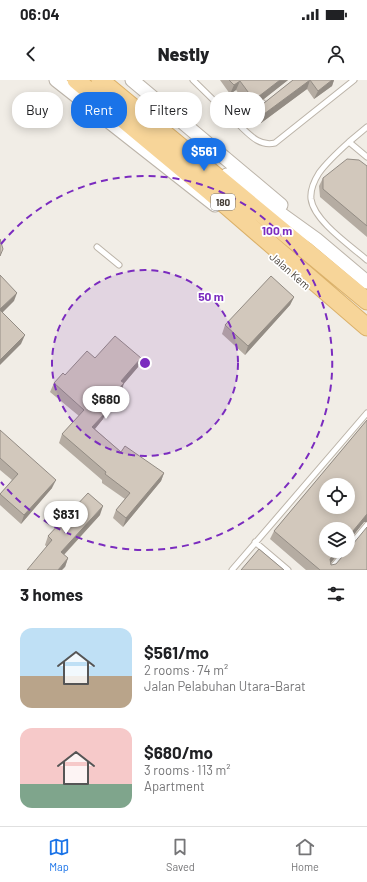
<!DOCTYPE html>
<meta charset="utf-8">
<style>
:root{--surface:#fff;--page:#f2f2f2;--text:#202124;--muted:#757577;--line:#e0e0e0;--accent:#1a73e8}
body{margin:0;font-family:Barlow,sans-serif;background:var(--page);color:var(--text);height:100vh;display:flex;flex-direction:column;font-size:15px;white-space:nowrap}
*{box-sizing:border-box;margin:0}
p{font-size:13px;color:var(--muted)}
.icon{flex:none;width:22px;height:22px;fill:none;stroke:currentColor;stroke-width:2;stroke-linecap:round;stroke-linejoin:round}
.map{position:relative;height:490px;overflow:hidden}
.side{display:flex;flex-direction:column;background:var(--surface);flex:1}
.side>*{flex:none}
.hud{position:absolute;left:12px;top:12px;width:343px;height:36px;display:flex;gap:8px}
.fabs{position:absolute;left:319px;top:398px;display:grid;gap:8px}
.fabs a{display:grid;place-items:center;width:36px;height:36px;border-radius:50%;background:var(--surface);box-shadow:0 2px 10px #0003;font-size:20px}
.price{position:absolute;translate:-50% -34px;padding:0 9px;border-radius:14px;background:#fff;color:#222;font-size:13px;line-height:26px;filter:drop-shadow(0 1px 2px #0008)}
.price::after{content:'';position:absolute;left:50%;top:24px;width:12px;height:9px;margin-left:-6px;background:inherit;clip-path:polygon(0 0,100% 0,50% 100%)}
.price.selected{background:var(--accent);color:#fff}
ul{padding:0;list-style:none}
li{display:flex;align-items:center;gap:12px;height:100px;padding:0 20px}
li span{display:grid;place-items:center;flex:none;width:112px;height:80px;border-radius:12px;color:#555}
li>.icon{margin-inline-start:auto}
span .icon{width:48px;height:48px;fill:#fffc;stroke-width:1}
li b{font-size:17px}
h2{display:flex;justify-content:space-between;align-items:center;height:48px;padding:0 20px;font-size:17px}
.chip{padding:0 14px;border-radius:16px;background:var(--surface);box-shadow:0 2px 10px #0003;font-size:14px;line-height:36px}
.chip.selected{background:var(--accent);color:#fff}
.status{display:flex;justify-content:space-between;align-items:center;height:28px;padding:0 20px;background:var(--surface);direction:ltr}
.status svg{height:11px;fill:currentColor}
header{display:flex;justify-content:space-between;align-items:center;height:52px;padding:0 20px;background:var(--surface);font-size:18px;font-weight:800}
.tabs{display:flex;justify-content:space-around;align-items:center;height:56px;border-top:1px solid var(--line);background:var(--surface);font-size:11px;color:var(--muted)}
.tabs a{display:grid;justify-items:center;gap:2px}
.tabs .selected{color:var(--accent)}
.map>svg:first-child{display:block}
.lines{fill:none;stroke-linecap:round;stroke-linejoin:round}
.service-casing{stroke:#bcb4a9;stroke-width:7}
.tertiary-casing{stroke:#bcb4a9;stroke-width:15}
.primary-casing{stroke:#dbb16a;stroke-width:19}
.service{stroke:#fff;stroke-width:5}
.tertiary{stroke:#fff;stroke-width:13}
.primary{stroke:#f7d599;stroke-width:17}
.wall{fill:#b5aca2}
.shaded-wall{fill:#938c84}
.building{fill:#d2c8bc;stroke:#938c84;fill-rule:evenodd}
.ring{fill:none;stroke:#7b2cbf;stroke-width:2;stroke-dasharray:7 5}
.labels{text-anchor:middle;stroke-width:3.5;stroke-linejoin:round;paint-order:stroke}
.shield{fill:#fff;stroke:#7c7772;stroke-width:1}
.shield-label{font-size:10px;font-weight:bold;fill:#443d36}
.street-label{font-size:11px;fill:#443d36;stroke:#fff}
.centre{fill:#7b2cbf;stroke:#fff;stroke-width:2}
.ring-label{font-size:12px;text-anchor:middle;font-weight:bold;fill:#7b2cbf;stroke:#fff;stroke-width:3.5;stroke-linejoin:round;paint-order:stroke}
</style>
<div class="status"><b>06:04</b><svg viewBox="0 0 49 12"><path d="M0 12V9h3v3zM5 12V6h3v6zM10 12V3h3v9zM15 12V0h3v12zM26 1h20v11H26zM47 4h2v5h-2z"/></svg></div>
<header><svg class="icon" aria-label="back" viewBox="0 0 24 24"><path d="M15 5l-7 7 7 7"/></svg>Nestly<svg class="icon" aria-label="person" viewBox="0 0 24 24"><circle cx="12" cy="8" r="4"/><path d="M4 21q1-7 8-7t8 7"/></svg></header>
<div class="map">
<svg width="367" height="490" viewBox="0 0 367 490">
<rect width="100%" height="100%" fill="#f1ede6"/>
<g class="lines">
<g class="service-casing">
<path id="service" d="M193,0L238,44
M263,23L238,44C249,54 259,67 275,63L354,0
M349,62L367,47
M367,77L349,62C339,71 327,82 319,93C314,101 310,110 311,119C314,141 351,166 367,180
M97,167L119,185
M255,462L288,490
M348,468L367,445
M232,490L367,333
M330,490L346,471"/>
</g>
<g class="tertiary-casing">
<path id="tertiary" d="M56,0L215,125
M132,0L281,125
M227,95L316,159L367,202"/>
</g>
<g class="primary-casing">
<path id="primary" d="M76,0L208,110L367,247
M100,0L367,221"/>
</g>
<use href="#service" class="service"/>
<use href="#tertiary" class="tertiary"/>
<use href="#primary" class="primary"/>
</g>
<path class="wall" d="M220,0H288L251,29L236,10L230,14Z
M293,0H334L332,6L314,19L307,9L261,43L256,35L259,27Z
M367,86V157L320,117L319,106L323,98Z
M294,217L290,225L245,275L222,254L225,245Z
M95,278L138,287L124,303L121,312L105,329L103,339L95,349L121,372L164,393L161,401L123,447L113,438L116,430L125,419L102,403V400L59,363L62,354L79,336L50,312L54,303L65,295Z
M367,340V442H364L331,483V485L367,490H306L270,459L274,451Z
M0,350L52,408L21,444L0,425V414L12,400L0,390Z
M100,435L64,475L68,478L65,487L45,465L48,456Z"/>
<path class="shaded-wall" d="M280,0H288L251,29L254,20Z
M310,0L307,9L261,43L264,34Z
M332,0H334L332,6L314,19L318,11Z
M240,1L236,10L230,14L234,5Z
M17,213L14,221L0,235V229Z
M294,217L290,225L245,275L248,266Z
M25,255L21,264L0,285V280Z
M141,278L138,287L122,306L124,303L121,312L99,336L102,327L121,301Z
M107,331L103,339L89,356L92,347Z
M164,393L161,401L123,447L126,438Z
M56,400L52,408L21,444L24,435Z
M103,426L100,435L58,481L61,472Z
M367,434V442H364L348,462V457Z
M337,471H340L327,488L330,479Z
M68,478L65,487L62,490H58Z"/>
<path class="building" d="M229,0H280L254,20L240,1L234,5Z
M293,0H332L318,11L310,0L264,34L259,27Z
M347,79L359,80L367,86V146L323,109V98Z
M0,159L3,169L0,176Z
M0,195L17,213L0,229Z
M271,196L294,217L248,266L225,245Z
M0,230L25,255L0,280Z
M115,256L141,278L121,301L124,303L102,327L107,331L92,347L121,372L125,366L164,393L126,438L116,430L130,413L105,394L106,392L62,354L84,330L54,303L63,293L65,295L87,271L95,278Z
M367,340V434L348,457V449H326V471H337L330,479L331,485L336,484L347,471H348V470L367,447V490H320L274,451ZM326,405H348V427H326Z
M0,350L56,400L24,435L0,414L18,394L0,378Z
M88,413L103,426L61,472L68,478L58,490H27L52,460L48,456Z
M259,469L284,490H241Z"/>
<circle cx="145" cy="283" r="93" fill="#7b2cbf" fill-opacity=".12"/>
<g class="ring">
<circle cx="145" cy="283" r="93"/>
<path d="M1 164A187 187 0 1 1 1 402"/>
</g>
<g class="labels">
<rect class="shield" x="211" y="114" width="24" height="16" rx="3"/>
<g class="shield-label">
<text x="223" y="126">180</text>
</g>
<g class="street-label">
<text transform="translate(290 191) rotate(41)" y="4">Jalan Kem</text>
</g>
</g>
<circle cx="145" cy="283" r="6" class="centre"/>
<g class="ring-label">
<text x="277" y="155">100 m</text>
<text x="211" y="221">50 m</text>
</g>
</svg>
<div class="fabs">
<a><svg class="icon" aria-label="locate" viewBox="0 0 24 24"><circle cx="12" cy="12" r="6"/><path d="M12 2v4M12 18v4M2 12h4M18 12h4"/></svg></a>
<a><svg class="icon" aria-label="layers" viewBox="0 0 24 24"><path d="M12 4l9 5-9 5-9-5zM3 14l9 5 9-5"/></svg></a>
</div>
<b class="price selected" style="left:204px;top:92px">$561</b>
<b class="price" style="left:106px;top:340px">$680</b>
<b class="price" style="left:66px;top:455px">$831</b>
<div class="hud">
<a class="chip">Buy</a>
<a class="chip selected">Rent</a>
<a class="chip">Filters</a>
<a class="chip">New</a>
</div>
</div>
<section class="side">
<h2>3 homes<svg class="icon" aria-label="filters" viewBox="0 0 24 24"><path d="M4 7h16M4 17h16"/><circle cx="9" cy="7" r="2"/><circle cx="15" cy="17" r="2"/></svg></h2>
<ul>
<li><span style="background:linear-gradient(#bfe0f5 60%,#b9a48a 0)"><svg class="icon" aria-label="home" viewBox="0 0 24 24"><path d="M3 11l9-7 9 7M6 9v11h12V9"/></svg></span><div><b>$561/mo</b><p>2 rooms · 74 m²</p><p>Jalan Pelabuhan Utara-Barat</p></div></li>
<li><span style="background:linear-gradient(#f6c9c9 70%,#7fa58c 0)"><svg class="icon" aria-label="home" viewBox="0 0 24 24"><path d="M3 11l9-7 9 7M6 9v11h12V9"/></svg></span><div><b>$680/mo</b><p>3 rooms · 113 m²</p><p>Apartment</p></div></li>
</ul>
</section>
<nav class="tabs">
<a class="selected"><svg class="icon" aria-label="map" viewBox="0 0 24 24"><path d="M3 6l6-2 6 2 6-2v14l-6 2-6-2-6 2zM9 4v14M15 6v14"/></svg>Map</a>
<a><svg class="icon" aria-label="saved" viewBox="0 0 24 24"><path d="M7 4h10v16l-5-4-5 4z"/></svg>Saved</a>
<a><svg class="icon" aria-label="home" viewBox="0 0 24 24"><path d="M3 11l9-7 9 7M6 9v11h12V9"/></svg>Home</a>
</nav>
